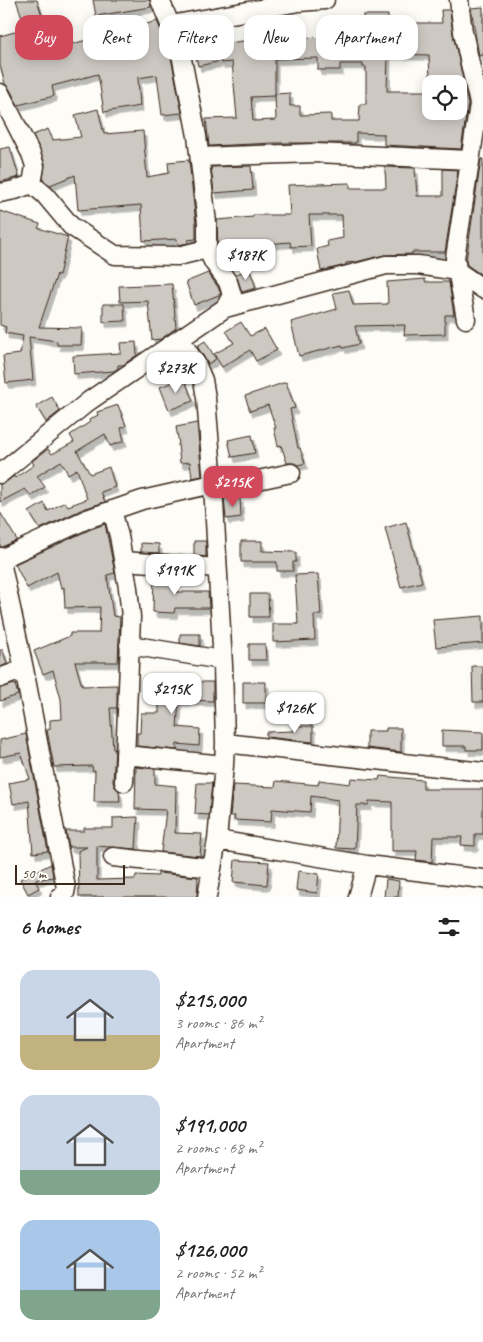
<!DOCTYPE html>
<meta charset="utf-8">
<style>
:root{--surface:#fff;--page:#f6f6f6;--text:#222;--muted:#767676;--accent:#d1495b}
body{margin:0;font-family:Caveat,sans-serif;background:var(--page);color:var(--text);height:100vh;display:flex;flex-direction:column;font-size:19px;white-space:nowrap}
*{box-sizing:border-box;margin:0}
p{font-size:16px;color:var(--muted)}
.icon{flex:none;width:28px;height:28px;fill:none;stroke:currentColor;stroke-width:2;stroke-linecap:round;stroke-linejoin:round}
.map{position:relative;height:897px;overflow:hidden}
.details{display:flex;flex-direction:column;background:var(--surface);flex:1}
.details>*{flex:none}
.banner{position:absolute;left:15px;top:15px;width:454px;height:45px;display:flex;gap:10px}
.tools{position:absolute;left:422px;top:75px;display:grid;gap:10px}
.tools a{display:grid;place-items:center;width:45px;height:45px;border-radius:10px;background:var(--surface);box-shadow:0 2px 12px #0003;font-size:25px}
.scale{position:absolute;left:15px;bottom:12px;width:110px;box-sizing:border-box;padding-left:5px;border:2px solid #3b2a1e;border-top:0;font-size:14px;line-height:18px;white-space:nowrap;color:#3b2a1e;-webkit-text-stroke:4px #fdfcf7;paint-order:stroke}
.price{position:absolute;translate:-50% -42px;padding:0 11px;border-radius:10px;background:#fff;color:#222;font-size:16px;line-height:32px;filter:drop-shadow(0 1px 2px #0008)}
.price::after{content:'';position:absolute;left:50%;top:30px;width:15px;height:11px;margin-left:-8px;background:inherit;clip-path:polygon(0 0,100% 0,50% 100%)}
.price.current{background:var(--accent);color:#fff}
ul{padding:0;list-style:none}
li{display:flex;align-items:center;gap:15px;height:125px;padding:0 20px}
li span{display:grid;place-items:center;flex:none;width:140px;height:100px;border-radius:15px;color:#555}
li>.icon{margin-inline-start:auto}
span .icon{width:60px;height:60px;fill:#fffc;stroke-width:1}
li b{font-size:21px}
h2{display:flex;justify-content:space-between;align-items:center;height:60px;padding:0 20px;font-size:21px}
.chip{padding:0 18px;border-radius:15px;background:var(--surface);box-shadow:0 2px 12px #0003;font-size:18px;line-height:45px}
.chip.current{background:var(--accent);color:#fff}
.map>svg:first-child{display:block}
.building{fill:#cdc8c2;stroke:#3b2a1e;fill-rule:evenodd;filter:url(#shadow)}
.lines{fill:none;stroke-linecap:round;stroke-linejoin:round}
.street-casing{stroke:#3b2a1e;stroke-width:21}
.street{stroke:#fdfcf7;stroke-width:18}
</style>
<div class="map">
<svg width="483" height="897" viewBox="0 0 483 897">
<defs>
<filter id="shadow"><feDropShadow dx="3" dy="5.5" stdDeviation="0" flood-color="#0004"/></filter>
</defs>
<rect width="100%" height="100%" fill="#fdfcf7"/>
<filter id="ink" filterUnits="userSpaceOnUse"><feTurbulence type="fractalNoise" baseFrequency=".02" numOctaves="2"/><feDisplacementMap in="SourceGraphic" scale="10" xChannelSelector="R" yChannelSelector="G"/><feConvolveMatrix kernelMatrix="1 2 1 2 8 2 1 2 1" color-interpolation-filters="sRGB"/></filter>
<g filter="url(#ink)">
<path class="building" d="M16,0H37L53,49L87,40L92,55L138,49L133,28L157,21L170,52L182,113L162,115L157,75L138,78L140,106L104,112L98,74L52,86L54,96L18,105L9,88L5,84L0,65V36L26,29Z
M93,0H150L151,7L96,16Z
M483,7V55L479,56L471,8Z
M441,10H450L453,34L463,79L430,80L429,55L388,54L387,91H431V111H459V91H465L468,104L461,149L384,145V134L356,133V143H274L209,146L206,119L237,118L232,62L221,63V61L198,66L193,43L212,39L214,45L250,40V39L280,36V27H299V37L363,39V15H388V23H442ZM318,58V70H340V64H363V67H366V104H360L359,121H331V114L300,115V106H290V93L275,94L276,120L253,121L251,97L275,96V59Z
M98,109L104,134L143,131L147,177L169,173L168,162L189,160L196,224V239L188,240V243L178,245L177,239L143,241L141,205L78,210L75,175L50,185L43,180L45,163L33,135L48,129L53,140L81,137L75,115Z
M10,147L19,177L0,182V149Z
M481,159H483V276L467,265L466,261Z
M251,166L253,190L214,193L211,167Z
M385,167L415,168L417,196H443V169L458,170L445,252H412V254L384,255L356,262L346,263V265L321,271L317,249L328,246L327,241L343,238L342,215H309L311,246L291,247L290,242L218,248V246L217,220L253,217V215H290L288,185L350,183V188H386Z
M0,211L40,224L38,228L68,237L59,275L57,274L39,327L82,328L81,345H57V341L29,337L33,380L6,383L3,356L20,354L23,336L5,333L6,327L0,325Z
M250,270L256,288L242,292L236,274Z
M208,273L218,287L221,294L194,305L186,282Z
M425,279V282H449L454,315H445V334L404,335L405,325L355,326L359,344L343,348L342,345L299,356L291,322L337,309L333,293L349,290L353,305L388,304L387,282Z
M172,284L176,328L161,339L152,340L148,301L120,302L119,286Z
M103,304H124L125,321L103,322Z
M241,322L250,336L265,329L277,350L256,361L250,350L222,367L214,354L234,343L226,331Z
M205,341L216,359L208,364L197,346Z
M136,342L137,355L123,365H118V368L114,371L74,374L73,356L121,353L120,343Z
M184,378L193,401L169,410L160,387Z
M286,382L295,408L290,409L298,448H300L305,463L298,465L294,463H287L281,445L278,446L274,428H276L268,405L250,411L245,396Z
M52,397L60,411L46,422L36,406Z
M118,405L126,426L121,428L124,441L110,446L105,434L77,451L90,474L109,467L115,487L101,492L105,502L83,509L40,529L29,512L44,503L48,511L65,502L68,506L87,499L77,469L68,474L61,461L37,476L45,487L31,496L25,489L0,502V484L6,482L14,476L15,478L34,465L32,461L48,449L52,454L74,442L70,435L90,422L89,420L98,415L97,412Z
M197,423L202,476L192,478L190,462L180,463L178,444H179L176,427Z
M252,435L255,453L232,457L228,440Z
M240,497L241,517L226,519L224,498Z
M0,512L17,540L2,547H0Z
M406,522L422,582L401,587L385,528Z
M105,524L115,573L107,575L113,616L120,617L118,662H75L82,686L117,685V708H110L113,749H115L113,782L115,787L119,791L120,802H94L95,770L93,771L92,766L54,767L47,730L50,729V720L62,719L61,699L53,670L43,674L34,651L70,636V633H99L100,607L65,608L64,587L61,588L57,572L27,588L15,564L91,529Z
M194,541H206V557L194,556Z
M241,541H262V551L296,552V562H293V571H277V562H241Z
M141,543L159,544V553L141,552Z
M318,574L321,615H314L315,640L273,642V624H298L295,575Z
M154,575L176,576L175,592H208L209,608H175L174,613L153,612Z
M250,594H268L269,617H250Z
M483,616V643L436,647L433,620Z
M180,634H200V646L180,643Z
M249,644H265L266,660H249Z
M0,650H3L7,664L0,667Z
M472,666H483V702H473Z
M159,678H183V682H213V701L179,700L177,727L200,729L199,746L177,744V750L137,746V733H140L141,713H159Z
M243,682H266V703H243Z
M15,684L18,695L0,701V688Z
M294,726H313V742L266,737V732L294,731Z
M386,728H401V752L367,748V731H386Z
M442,730L483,732V750H466V746H442Z
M26,734L48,851L33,853L29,801L13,804L9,783L30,779L21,753L0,757V740Z
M136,767L155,769V784L176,786L175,833L202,834L200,856L161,852L166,810L135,809Z
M380,776L423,780V789H483V834H475V846L461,845L462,837H433L432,862L416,860L417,851H392V802L369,801L368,805H357L355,849L336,848L338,800L311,796L310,812L272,809L271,822L234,820L235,816H230L233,785L275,787L276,781L318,785L319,780L350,784L351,778L379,780Z
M197,783H212L209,815L195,814Z
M138,817L136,849L97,846V880L135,879L136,875L158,876V873L198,877L197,897H79L78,851L87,847H69L66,831H84V828H113V818Z
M235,860L269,862L267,885L233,882Z
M51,864L53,877L35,880L39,888L28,894L20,879Z
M298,871L319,874L317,893L296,890Z
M386,879L399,881L398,897H384Z"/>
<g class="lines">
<g class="street-casing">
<path id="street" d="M459,0L463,32L479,104L455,258L466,319
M170,25L299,2L325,0
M0,93L31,154L35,166L32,184
M200,157L316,153L470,160
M32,184L45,195L71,226L115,255L178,256L207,249
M0,193L15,190L32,184
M225,308L386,265H418L457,271L483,289
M180,339L197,366L203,380L206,398L213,484L223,665L225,743L224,765L217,840L207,897
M0,474L89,401L225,308L232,295L228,282L214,263L207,249V223L197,136L180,49L160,0
M112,510L119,536L128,588L131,617L124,782
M0,557L24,669L66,888L65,893L60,897
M1,559L87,519L142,500L213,484L258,480L291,473
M124,561L217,568
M129,645L222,660
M0,678L24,669
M225,743L483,772
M125,755L224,765
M217,840L367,865L483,879
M113,857L212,868
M358,897L367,865"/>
</g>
<use href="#street" class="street"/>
</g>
</g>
</svg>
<div class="tools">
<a><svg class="icon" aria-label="locate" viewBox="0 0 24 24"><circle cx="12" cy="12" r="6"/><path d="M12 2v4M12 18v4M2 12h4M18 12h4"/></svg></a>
</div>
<div class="scale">50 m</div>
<b class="price" style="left:246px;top:281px">$187K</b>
<b class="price" style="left:176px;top:394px">$273K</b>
<b class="price current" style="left:233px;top:508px">$215K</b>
<b class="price" style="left:175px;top:596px">$191K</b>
<b class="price" style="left:172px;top:715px">$215K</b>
<b class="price" style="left:295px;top:734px">$126K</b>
<div class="banner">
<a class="chip current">Buy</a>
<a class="chip">Rent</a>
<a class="chip">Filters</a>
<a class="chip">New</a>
<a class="chip">Apartment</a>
</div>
</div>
<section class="details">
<h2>6 homes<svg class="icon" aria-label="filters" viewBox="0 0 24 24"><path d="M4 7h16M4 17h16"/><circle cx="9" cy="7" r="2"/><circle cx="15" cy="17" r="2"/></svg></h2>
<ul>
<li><span style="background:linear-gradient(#c9d6e8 65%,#c2b280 0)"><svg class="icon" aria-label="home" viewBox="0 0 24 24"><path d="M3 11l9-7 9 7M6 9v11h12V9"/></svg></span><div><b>$215,000</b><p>3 rooms · 86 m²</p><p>Apartment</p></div></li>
<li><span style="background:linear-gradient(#c9d6e8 75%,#7fa58c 0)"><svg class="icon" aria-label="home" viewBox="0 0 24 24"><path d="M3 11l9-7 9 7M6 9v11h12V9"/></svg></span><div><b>$191,000</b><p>2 rooms · 68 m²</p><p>Apartment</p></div></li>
<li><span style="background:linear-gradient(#a9c7e8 70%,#7fa58c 0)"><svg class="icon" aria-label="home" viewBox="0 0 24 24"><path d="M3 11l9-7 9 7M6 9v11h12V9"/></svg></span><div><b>$126,000</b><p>2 rooms · 52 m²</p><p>Apartment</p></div></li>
</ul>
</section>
